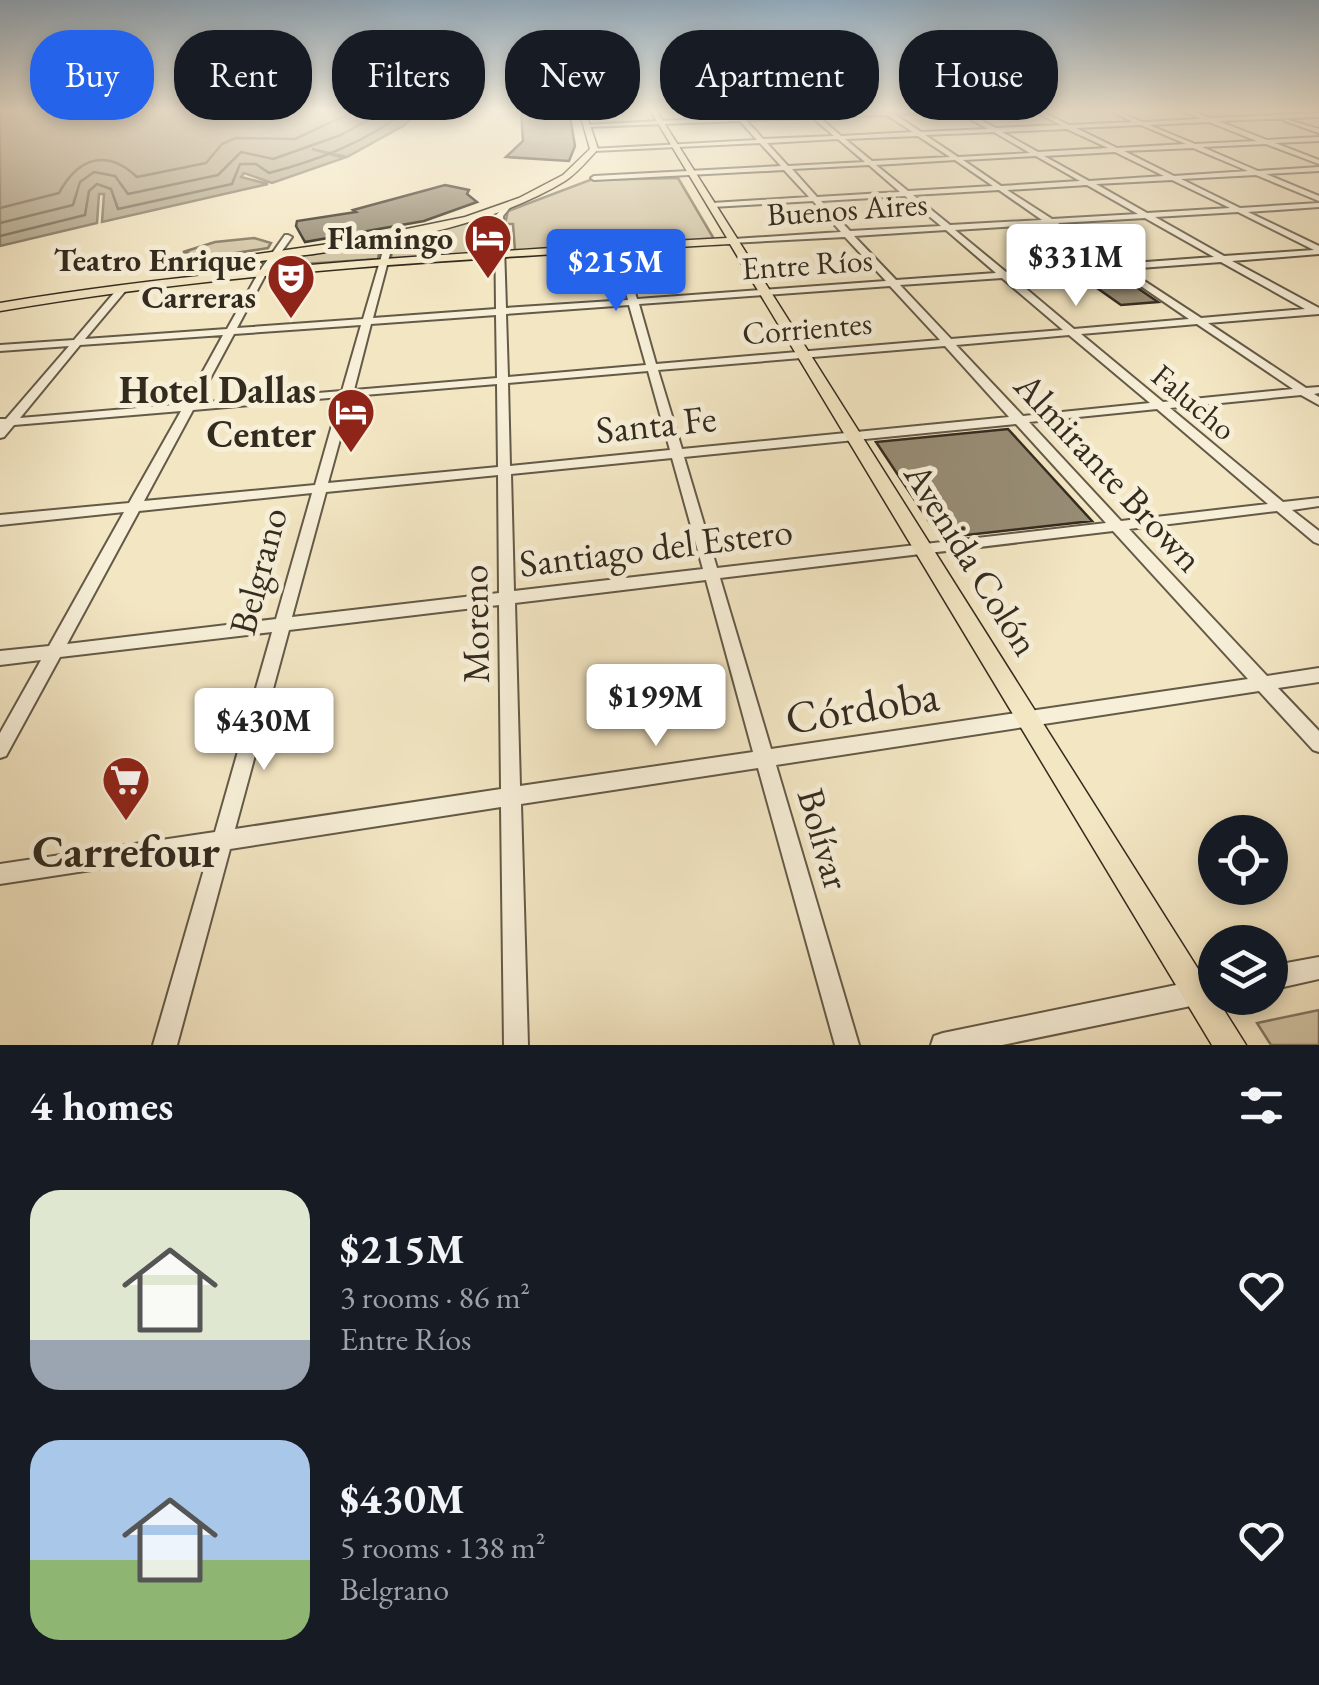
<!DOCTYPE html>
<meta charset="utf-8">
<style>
:root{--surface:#171b24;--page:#20242c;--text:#f1f3f6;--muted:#9ea1a6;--accent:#2563eb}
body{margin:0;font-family:"EB Garamond",serif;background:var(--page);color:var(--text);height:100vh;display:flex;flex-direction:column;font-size:38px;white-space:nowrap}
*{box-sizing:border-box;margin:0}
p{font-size:32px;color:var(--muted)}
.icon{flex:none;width:55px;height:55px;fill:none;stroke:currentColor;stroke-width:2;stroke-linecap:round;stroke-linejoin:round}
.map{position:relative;height:1045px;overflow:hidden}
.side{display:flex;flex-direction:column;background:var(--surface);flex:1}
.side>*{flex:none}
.top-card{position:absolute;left:30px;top:30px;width:1260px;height:90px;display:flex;gap:20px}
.tools{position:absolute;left:1198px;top:815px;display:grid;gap:20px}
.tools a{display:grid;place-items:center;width:90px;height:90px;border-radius:50%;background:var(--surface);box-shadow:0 5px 15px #0003;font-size:50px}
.price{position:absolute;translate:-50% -85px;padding:0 22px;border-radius:10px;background:#fff;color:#222;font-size:32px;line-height:65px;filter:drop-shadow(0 2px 5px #0008)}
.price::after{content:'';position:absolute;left:50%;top:60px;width:30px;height:22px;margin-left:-15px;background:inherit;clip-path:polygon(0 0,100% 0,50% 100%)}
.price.current{background:var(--accent);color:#fff}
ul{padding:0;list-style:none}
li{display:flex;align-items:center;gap:30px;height:250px;padding:0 30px}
li span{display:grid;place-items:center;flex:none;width:280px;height:200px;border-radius:30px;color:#555}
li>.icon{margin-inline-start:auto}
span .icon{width:120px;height:120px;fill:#fffc;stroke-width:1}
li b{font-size:42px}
h2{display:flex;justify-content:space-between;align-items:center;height:120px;padding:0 30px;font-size:42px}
.tag{padding:0 35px;border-radius:40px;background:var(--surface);box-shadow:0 5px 15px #0003;font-size:35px;line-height:90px}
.tag.current{background:var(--accent);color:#fff}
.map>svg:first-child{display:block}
.green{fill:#d3c6a7;stroke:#847863;stroke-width:2.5}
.water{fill:#b2a68b;stroke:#807560;stroke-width:2.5}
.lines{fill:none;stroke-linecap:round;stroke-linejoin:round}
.shore{stroke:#736855;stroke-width:2.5}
.building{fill:#978c74;stroke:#342b1f;stroke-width:2.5}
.minor-casing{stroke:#645a48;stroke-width:4}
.major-casing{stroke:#342b1f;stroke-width:3}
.minor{fill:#f7efd8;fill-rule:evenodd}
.major{fill:#f3e6c3;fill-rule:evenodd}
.labels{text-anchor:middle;stroke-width:10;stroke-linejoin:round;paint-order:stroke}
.far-street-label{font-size:32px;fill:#342b1f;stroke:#f7efd8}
.far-poi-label{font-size:32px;font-weight:bold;fill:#342b1f;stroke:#f7efd8;text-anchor:end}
.poi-label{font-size:38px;font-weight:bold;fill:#342b1f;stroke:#f7efd8;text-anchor:end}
.street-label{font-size:38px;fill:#342b1f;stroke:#f7efd8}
.near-street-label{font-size:45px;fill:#342b1f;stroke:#f7efd8}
.near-poi-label{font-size:45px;font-weight:bold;fill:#342b1f;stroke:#f7efd8}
</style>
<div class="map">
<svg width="1319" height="1045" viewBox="0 0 1319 1045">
<rect width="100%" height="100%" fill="#f3e6c3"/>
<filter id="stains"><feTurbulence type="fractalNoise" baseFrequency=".002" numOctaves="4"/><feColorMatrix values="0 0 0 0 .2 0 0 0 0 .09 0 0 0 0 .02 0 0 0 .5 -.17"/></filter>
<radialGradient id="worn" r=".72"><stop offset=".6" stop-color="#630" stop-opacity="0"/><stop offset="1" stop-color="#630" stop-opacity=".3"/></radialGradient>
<path class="green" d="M678,178L714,239L515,251L513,224H505L508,211L590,180Z
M488,215L494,216L496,252L391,259L392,248L386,241Z
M254,238L271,243L268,248L185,261L197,254L183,252L215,242Z
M366,244L380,248L378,259L275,266L287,256Z
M1319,1010V1045H1271L1257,1023Z"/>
<path class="water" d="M0,110H421L403,126L347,157L312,149L344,158L272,183L244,173L241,177L268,184L102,222L104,194H99L97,223L0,246Z"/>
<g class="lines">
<path class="shore" d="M0,208L59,193C78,158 106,148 137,177L206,163L222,144L236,138L295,139L357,110
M0,223L73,205L80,182L94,172L115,176L128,194L218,175L241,152L273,159L341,135L386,110
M0,236L85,215L89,191L97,184L111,189L118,209L232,184L240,164H256L269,173C319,160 366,142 407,110"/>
</g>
<path class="building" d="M521,110H569L575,146L569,161L506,157L523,141Z
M445,185L469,190L467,194L477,202L424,221L305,242L296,226L297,221L356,212L353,210Z
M1108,274L1120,276L1158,302L1121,305L1080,276Z
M1008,429L1092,521L940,538L876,442Z"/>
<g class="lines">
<g class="minor-casing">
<path id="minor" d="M731,110H736L743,117L809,114L805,110H810L815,114L883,111L882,110H962L996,128L1061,125L1032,110H1038L1069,125L1133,122L1108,110H1114L1142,122L1201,119L1181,110H1187L1210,118L1319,113V117L1218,121L1267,140L1319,137V141L1275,143L1319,160V164L1266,144L1202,147L1258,171L1319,167V171L1266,174L1319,196V201L1256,175L1181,179L1240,208L1319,203V207L1248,212L1319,246V254L1232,261L1319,308V314L1208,323L1306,388L1319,387V393L1314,394L1319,397V405L1301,395L1170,408L1283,502L1319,498V506L1292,510L1319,531V544L1314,542L1277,511L1129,529L1267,676L1319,668V682L1278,688L1319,731V752L1313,750L1259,691L776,765L859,1045H835L758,768L521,804L528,1045H504L501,807L230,849L177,1045H153L209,852L0,884V864L215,832L272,632L60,657L6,756L0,758V733L41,660L0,665V651L49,646L124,512L0,525V515L129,503L181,411L14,425L4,437L0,438V419H6L69,346L0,351V345L74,340L119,287L122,286L127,289L85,339L227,329L259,272L285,235H288L292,237L267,272L237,328L363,319L383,251L369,241V237H372L391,250L373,318L496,309L495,216L508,203L512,205L503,216L506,308L628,300L614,249L618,247L622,249L637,299L886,281L845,237L731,243L730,241L734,239L841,232L813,201L712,207L708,205L712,203L809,197L784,170L594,180L591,178L594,176L781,166L760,143L594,151L591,149L757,140L740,121L588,127L585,125L737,117ZM958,112L988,129L921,132L894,114ZM887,115L913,132L841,136L819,117ZM813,118L834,136L763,139L746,120ZM1209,122L1257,141L1195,144L1149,125ZM1141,125L1186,144L1117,148L1076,128ZM1067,129L1108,148L1038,152L1002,132ZM994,132L1030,153L958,157L925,135ZM918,136L950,157L872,161L845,139ZM838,139L865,162L788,166L767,143ZM1193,148L1248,171L1174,176L1124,151ZM1115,152L1164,176L1089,181L1044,156ZM1036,156L1080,181L1001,186L963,160ZM955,160L993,186L908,191L876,165ZM869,165L900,192L817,197L792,169ZM1172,180L1230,208L1147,213L1096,184ZM1087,185L1138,214L1052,219L1007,190ZM999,190L1042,220L950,225L913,195ZM905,196L941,226L850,231L821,201ZM1238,212L1314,250L1224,256L1155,217ZM1145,218L1214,257L1119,264L1058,223ZM1049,224L1109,265L1006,272L955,230ZM946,230L996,273L896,280L854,236ZM1221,262L1305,309L1201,318L1126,269ZM1116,269L1189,319L1074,329L1012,277ZM1002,278L1063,330L951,339L900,285ZM890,286L940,340L656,364L639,304ZM629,305L646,365L508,377L506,314ZM496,315L497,378L354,390L371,324ZM1197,324L1293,389L1163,402L1081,334ZM361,325L342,391L197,403L234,334ZM223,335L185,404L20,418L80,345ZM1069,335L1150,403L1023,416L956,345ZM945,346L1009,417L682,449L658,370ZM648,371L670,450L510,466L508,383ZM497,384L498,467L328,483L352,396ZM340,397L315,485L144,501L193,410ZM1157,409L1268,504L1121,521L1029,422ZM1016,424L1106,523L717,568L684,457ZM672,458L703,569L514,591L511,474ZM498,475L499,593L292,617L326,492ZM312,493L276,619L67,644L139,511ZM1113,531L1248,679L771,749L720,578ZM706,580L753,752L520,786L515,603ZM499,605L501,789L235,829L289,630Z
M1285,119L1319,129V133L1285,121Z
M261,263L262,265L258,268L225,270L221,267L225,264Z
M1319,957V979L1270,990V966Z
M1215,977V998H1223L1215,1001L1002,1045H931L934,1036L943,1033Z"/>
</g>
<g class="major-casing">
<path id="major" d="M579,110H585L598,149C588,160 577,173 565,181C466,242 302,255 187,270L182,267L187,264L343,242L465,217L519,198L563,175L590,149Z
M650,110H656L1246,1045H1212L730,244C486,258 242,269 0,311V303C241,263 483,252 727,238Z"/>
</g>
<use href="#minor" class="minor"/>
<use href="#major" class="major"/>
</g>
<linearGradient id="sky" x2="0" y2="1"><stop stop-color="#92aec3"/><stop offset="0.43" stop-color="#faf4e4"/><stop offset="1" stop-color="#faf4e4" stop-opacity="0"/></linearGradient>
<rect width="1319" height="256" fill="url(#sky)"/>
<defs>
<g id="hotel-pin" transform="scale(2.5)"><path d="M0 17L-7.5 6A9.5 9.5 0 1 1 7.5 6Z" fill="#8f2418" stroke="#f7efd8"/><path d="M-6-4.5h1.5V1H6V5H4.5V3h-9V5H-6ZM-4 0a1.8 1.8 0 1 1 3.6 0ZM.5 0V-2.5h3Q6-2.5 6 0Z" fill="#fff"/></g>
<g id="theatre-pin" transform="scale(2.5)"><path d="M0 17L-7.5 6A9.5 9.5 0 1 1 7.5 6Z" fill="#8f2418" stroke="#f7efd8"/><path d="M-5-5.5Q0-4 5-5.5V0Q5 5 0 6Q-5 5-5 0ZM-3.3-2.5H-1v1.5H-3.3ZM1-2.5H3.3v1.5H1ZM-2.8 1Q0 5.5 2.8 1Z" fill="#fff"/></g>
<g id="supermarket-pin" transform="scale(2.5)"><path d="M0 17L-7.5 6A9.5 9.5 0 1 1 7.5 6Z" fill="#8f2418" stroke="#f7efd8"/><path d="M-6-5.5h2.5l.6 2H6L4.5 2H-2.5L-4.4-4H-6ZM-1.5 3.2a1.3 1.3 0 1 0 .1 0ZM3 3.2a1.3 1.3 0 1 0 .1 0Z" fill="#fff"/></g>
</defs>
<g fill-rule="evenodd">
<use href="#hotel-pin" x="488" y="238"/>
<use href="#theatre-pin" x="291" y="278"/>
<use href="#hotel-pin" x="351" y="412"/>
<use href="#supermarket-pin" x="126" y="780"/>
</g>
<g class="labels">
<g class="far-street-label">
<text transform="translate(847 209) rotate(-4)" y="11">Buenos Aires</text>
<text transform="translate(807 264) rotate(-4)" y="11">Entre Ríos</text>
<text transform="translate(807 328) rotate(-5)" y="11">Corrientes</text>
<text transform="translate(1194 402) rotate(40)" y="11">Falucho</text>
</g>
<g class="far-poi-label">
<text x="453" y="249">Flamingo</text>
<text x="256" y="271">Teatro Enrique<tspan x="256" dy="37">Carreras</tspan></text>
</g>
<g class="poi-label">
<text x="316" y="403">Hotel Dallas<tspan x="316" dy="44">Center</tspan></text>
</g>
<g class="street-label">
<text transform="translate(656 424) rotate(-6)" y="13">Santa Fe</text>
<text transform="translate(1109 472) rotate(47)" y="13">Almirante Brown</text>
<text transform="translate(656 547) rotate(-7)" y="13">Santiago del Estero</text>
<text transform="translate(972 559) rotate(58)" y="13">Avenida Colón</text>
<text transform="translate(258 571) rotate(-75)" y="13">Belgrano</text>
<text transform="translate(475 624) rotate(-91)" y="13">Moreno</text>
<text transform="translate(824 839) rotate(74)" y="13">Bolívar</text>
</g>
<g class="near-street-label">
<text transform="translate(862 706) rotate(-9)" y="16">Córdoba</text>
</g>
<g class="near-poi-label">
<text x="126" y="867">Carrefour</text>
</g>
</g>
<rect width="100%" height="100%" filter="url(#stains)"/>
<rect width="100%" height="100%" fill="url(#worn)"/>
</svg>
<div class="tools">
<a><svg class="icon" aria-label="locate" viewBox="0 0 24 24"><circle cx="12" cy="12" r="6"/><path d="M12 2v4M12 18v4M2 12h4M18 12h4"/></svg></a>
<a><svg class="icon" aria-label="layers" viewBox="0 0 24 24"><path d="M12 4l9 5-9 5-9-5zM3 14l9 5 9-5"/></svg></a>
</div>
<b class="price" style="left:1076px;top:309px">$331M</b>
<b class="price current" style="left:616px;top:314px">$215M</b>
<b class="price" style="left:656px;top:749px">$199M</b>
<b class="price" style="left:264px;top:773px">$430M</b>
<div class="top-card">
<a class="tag current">Buy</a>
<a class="tag">Rent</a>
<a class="tag">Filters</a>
<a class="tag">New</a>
<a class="tag">Apartment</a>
<a class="tag">House</a>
</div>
</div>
<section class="side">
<h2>4 homes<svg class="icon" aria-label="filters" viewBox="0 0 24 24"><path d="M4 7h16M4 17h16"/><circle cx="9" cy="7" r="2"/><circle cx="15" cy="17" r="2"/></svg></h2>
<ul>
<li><span style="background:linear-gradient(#dfe7d0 75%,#9aa5b1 0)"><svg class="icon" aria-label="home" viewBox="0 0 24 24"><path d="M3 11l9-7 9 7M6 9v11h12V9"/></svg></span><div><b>$215M</b><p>3 rooms · 86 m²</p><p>Entre Ríos</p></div><svg class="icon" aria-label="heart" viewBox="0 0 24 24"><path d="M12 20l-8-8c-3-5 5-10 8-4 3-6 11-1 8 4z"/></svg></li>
<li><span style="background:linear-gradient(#a9c7e8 60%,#8fb573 0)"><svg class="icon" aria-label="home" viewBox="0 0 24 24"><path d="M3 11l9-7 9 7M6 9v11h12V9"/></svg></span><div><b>$430M</b><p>5 rooms · 138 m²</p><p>Belgrano</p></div><svg class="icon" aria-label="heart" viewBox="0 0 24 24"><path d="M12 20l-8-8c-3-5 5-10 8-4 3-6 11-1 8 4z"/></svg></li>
</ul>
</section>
